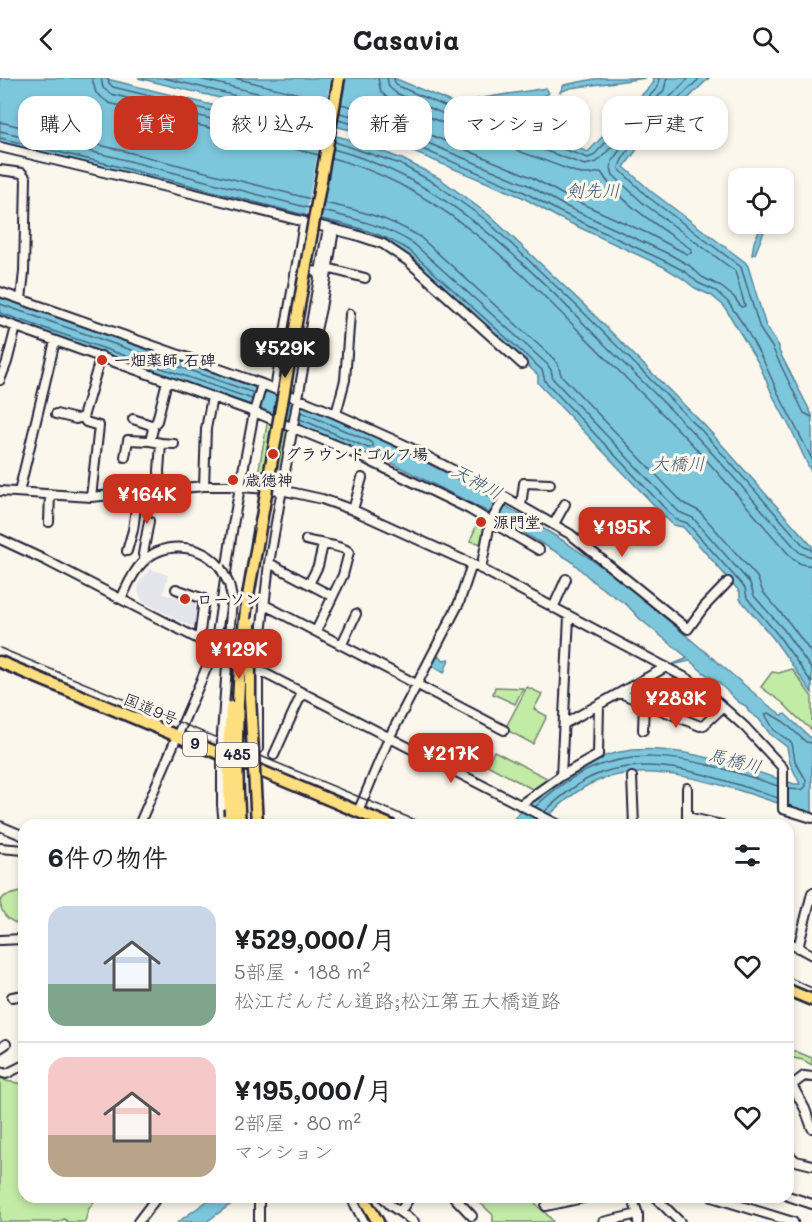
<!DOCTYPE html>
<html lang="ja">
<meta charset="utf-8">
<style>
:root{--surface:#fff;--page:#f6f6f6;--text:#202124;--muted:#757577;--line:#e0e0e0;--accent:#c8321e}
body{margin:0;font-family:Mali,"Klee One",sans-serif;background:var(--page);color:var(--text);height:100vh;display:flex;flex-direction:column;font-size:22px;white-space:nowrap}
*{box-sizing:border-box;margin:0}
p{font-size:20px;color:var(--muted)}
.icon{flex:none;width:33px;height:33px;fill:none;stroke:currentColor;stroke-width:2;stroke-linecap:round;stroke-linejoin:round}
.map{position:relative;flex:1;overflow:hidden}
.drawer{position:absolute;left:18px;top:741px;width:776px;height:384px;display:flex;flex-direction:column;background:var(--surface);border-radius:18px;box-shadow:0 3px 9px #0003}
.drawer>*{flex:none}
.banner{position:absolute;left:18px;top:18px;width:777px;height:54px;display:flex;gap:12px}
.fabs{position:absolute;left:728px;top:90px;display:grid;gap:12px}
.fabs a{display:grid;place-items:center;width:66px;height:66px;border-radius:12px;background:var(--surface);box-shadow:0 3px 9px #0003;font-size:30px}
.price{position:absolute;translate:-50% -51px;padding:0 14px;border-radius:12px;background:var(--accent);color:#fff;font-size:20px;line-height:39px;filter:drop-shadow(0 2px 3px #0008)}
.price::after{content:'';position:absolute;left:50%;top:36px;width:18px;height:14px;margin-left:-9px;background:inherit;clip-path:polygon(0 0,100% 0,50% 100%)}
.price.selected{background:#222;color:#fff}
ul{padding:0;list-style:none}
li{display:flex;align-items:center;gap:18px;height:150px;padding:0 30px}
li+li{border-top:2px solid var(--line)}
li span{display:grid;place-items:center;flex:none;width:168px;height:120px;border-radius:18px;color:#555}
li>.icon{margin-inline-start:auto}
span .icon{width:72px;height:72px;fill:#fffc;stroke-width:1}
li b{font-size:26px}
h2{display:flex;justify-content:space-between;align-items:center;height:72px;padding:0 30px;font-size:26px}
.chip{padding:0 21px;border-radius:18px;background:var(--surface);box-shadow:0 3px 9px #0003;font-size:21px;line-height:54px}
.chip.selected{background:var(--accent);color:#fff}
header{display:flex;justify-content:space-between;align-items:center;height:78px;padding:0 30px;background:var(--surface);font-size:27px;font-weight:700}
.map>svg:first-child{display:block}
.built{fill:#e4e4eb}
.green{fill:#c2eba6;stroke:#728670;stroke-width:1.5}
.water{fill:#7dc7dd;stroke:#59859c;stroke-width:1.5}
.pier{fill:#fbf7ec}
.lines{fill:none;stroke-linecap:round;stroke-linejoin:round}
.shore{stroke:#46647c;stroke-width:1.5}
.minor-casing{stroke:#22223b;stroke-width:12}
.highway-casing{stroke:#22223b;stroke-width:15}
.minor{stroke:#fbf7ec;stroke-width:8}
.highway{stroke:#fedf80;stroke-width:10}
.rail{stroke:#22223b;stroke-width:1.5}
.minor-bridge-casing{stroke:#22223b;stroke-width:12;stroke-linecap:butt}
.highway-bridge-casing{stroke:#22223b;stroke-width:15;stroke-linecap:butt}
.minor-bridge{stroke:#fbf7ec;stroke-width:8}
.highway-bridge{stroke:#fedf80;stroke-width:10}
.poi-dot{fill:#c8321e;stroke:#fbf7ec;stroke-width:2}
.labels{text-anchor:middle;stroke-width:6;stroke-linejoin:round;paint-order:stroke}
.shield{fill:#fbf7ec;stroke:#636270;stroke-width:1.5}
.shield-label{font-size:15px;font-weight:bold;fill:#22223b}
.poi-label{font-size:16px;font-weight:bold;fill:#22223b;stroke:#fbf7ec;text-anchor:start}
.street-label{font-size:16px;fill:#22223b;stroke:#fbf7ec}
.water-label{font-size:18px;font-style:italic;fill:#425c74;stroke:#fbf7ec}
</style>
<header><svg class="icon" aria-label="back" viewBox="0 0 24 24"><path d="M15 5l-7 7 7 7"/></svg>Casavia<svg class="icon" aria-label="search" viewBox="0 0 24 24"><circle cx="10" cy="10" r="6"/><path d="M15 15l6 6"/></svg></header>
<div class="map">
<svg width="812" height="1144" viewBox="0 0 812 1144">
<rect width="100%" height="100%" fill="#fbf7ec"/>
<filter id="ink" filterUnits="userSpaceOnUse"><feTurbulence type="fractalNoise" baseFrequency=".0167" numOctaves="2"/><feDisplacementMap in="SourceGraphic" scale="12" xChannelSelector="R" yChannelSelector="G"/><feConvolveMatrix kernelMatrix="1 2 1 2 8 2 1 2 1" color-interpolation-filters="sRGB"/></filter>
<g filter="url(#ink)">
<path class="built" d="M150,491L168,497L163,516L176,519L179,515L199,521L201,524L198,549L194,550L142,523L138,513L139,505Z"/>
<path class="green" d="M268,341L289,350L280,402L276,407H256Z
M480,439L487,446L483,466L470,463Z
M792,591L812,619V652C802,644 793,636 784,626C777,620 768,615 761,609L772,594L779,595Z
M495,609L523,610L515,626L493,616Z
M527,609L542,616L534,631L547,638L533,666L505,651Z
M494,673L549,701L534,712L487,687Z
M24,813V848C11,844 1,839 0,823L5,818Z
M788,970L812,980V987L803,982L788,979Z
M0,998L6,1003L24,1006V1119H97L88,1132L85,1144H68L64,1141L59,1144H0Z
M474,1119H532C536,1131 547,1133 553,1144H493V1137Z"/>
<path class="water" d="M0,0H103L352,62L402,81L439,100L490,138L583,226L706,349L812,468V615L773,560L740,521V514L683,449L673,447L538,305V297L407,177L391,167L0,66Z
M138,0H394L451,24L588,74L654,4L652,0H709L641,66L624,89L652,114L745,184L748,188L766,249L779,268V273L812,337V396L793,355L773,318L759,286L724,228L712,218L695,210L682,200L664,189L557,139L522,119L375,58Z
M600,0H646L570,10L560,14L564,7Z
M546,10L549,15C540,23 502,27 488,29H482L476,24L477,21Z
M762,146H767L755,176L752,177L754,164Z
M0,219L282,319L372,357L476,410L562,462L617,499L768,627L782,637L785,636L812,661V736C750,718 660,677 597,703C574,712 556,731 539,747H508C530,723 545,711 573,695C580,691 588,685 597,681C654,655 738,688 794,706H800L790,685L787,669L770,656L759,641L749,634L746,628L738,624L718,604L704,595L690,583L671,587L688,580L640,541L627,527L596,506L570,482L492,436L380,379L367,377L262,331L261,333V331L254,328L104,276H100L0,240Z
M438,578L441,579L443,582L449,581L444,595L431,587Z
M213,1119H241L206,1144H178Z"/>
<path class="pier" d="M331,0H343L334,50L322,48Z
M322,51L333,54L317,146L305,143Z"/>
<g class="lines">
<path class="shore" d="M92,0L96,15L109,25L319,77
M101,0L103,10L111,16L320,68
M108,0L109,5L113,9L322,60
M164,0L325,40
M196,0L326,32
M234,0L328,23
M394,0L395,5L398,8L449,30L588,80L593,78L658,9L659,0
M667,0L664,12L629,51V55H632L641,48L689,0
M700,0C684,16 619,72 619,91L648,119L741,189L760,251L772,269L804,335L812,339
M341,26L383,37L531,99L567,119L647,155L687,176L691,175V171C662,150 619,125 601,94L590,96H581L443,45L391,23L381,14L378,0
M340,35L380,45L528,107L563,127L671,177L690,188L702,199L720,208L734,219L741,229L745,228L735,193L643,125L613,97L611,90L612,83L629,59L628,55H625L597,84L585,87L446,37L396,15L389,9L387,0
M338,42L377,52L524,114L560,134L667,184L686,194L698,205L716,213L728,224L745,249L764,284L778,315L812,381
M0,44L116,71L311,121
M0,53L114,79L309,130
M0,60L112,87L308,138
M335,64L400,86L436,106L486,142L579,230L702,353L805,469L812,472
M333,71C446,101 521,182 600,262C632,294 666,325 697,359C732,396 765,436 800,475L812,479
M332,80C442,109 517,191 594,268C626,301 660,332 691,365C726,403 759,443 793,481L801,486L812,488
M324,125C358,132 390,140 420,159L553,280L558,286L561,297L683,425L699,433L757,499L763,514L791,547L812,576
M322,133C355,141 386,148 414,166L547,286L551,292L553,301L679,434L693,440L750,505L754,518L784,552L812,592
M321,141C353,148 383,155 410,173L542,292L545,303L675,441L687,445L745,510L747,520L778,557L812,605
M0,226L254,315
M0,235L252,321
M300,341L368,370L373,369V366L369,363L301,334
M788,711L802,712L806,708V702L795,683L792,665L774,652L765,636L769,635L784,644L806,664L812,665
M535,729C612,654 687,678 778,708
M544,734C558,721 572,709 589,700C647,671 720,701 778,720"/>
<g class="minor-casing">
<path id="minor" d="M0,69L195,116L356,157L383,166L408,183L522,286
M0,92L22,95L26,100L24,194L21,221
M327,194L331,191L365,200
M319,199L328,150
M0,214L262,306L336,336L405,367L505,419L570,456L688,551L704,529L728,504
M0,243L254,334L343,370L469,431L539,472
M312,270L321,230L333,158L328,153
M0,302L7,284L16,249
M275,311L304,145
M56,336L76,341L83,339L101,278
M336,336L345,302L350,236
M83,339L86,344L99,348L91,419
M133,341L151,347L153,351L150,363L161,365L159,393L160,412
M152,349L157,343L167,303
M161,365L174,366
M125,379L128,362L150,363
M204,408L206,351L212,319
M0,413L91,419L204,408H229L281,412L322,421L353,432L472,486L688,601L705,613L745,649L783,690V731L812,740
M19,414L55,263
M521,428L524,405L550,406
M353,432L362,400
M49,444L50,416
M554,446L565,426
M0,461L45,482L559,747
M306,462C316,465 344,468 349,474L343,497L316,553
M127,473L133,452L138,415
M145,482L143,476L149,443
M269,485L332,518
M481,491L490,445L505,419
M309,506L318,488L323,467
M176,511L204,521L199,562
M121,521C127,509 132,495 142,485C164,462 201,466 220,489
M263,526L504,652
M553,530L566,501
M342,566L356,536
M257,592L269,485L319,200L317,194L296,190
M258,592V671
M620,615L700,648L704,647L723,629
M564,646L666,589
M643,652L644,624
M274,677L302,615
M561,698L598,677L599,627
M632,699L634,747
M222,727L224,747
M520,727L561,698L569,539
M358,734L389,660L459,525L472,486
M687,739L722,747
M139,747L215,570L233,447L254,334L262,306
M687,747V710
M0,748L24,758
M0,770L24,772
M0,862L23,861
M788,864L812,877
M798,870L812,815
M12,919L24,917
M0,970L6,966
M0,994L6,996L24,987
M792,1007L805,1031L812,1050
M788,1010L804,998L812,999
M788,1076L796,1083L812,1087
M788,1118L812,1126
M351,1119L364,1144
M383,1119L390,1127L414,1144
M454,1119L472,1138
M632,1119L638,1136V1144
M655,1119L680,1144
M712,1119L793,1144
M546,1128L588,1119
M400,1134L410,1119
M138,1144L157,1119
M259,1144V1123L261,1119
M603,1144L638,1136"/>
</g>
<g class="highway-casing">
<path id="highway" d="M0,584L390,747
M788,912L812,922
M363,1119L378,1144"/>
</g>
<use href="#minor" class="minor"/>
<use href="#highway" class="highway"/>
<path class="rail" d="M0,570L427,747
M788,899L812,910"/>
<g class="minor-bridge-casing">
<path id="minor-bridge" d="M220,489L229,506L232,520L222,656V727"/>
</g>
<g class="highway-bridge-casing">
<path id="highway-bridge" d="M250,546V619L257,747
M230,737L228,676L231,629
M240,747C234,672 237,598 247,524L339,0"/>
</g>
<use href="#minor-bridge" class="minor-bridge"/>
<use href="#highway-bridge" class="highway-bridge"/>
</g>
</g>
<g class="poi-dot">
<circle cx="102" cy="282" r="6"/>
<circle cx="273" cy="376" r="6"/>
<circle cx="233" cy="402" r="6"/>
<circle cx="481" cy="444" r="6"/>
<circle cx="185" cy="521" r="6"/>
</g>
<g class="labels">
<g class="shield">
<rect x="183" y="654" width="24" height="24" rx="4.5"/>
<rect x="216" y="665" width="42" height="24" rx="4.5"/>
</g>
<g class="shield-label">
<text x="195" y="671">9</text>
<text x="237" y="682">485</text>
</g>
<g class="poi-label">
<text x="114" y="288">一畑薬師 石碑</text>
<text x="285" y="382">グラウンドゴルフ場</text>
<text x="245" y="408">歳徳神</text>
<text x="493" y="450">源門堂</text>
<text x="197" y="527">ローソン</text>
</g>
<g class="street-label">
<text transform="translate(151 631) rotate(23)" y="6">国道9号</text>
</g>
<g class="water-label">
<text x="593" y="119">剣先川</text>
<text x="678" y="392">大橋川</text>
<text transform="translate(477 404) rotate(29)" y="6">天神川</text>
<text transform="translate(735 683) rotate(14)" y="6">馬橋川</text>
</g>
</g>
</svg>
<div class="fabs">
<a><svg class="icon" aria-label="locate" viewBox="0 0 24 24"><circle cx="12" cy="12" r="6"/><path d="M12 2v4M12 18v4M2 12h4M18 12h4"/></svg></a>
</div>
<b class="price selected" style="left:285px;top:301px">¥529K</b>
<b class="price" style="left:147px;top:447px">¥164K</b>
<b class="price" style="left:622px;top:480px">¥195K</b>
<b class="price" style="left:239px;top:602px">¥129K</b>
<b class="price" style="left:676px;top:651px">¥283K</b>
<b class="price" style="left:451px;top:706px">¥217K</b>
<div class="banner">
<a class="chip">購入</a>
<a class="chip selected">賃貸</a>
<a class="chip">絞り込み</a>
<a class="chip">新着</a>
<a class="chip">マンション</a>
<a class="chip">一戸建て</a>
</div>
<section class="drawer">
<h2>6件の物件<svg class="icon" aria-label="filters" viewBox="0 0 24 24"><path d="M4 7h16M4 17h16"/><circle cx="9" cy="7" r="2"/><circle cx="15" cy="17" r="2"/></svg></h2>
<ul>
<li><span style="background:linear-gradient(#c9d6e8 65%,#7fa58c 0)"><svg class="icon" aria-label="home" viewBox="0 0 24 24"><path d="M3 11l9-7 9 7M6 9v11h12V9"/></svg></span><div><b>¥529,000/月</b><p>5部屋 · 188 m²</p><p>松江だんだん道路;松江第五大橋道路</p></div><svg class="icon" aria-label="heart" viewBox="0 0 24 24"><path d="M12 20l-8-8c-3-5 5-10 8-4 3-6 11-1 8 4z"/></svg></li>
<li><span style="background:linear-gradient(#f6c9c9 65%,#b9a48a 0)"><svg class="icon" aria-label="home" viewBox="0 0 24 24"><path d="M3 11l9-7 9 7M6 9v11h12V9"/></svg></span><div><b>¥195,000/月</b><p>2部屋 · 80 m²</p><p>マンション</p></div><svg class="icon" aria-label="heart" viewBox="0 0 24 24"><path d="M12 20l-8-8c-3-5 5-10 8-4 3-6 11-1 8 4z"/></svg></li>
</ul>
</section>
</div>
